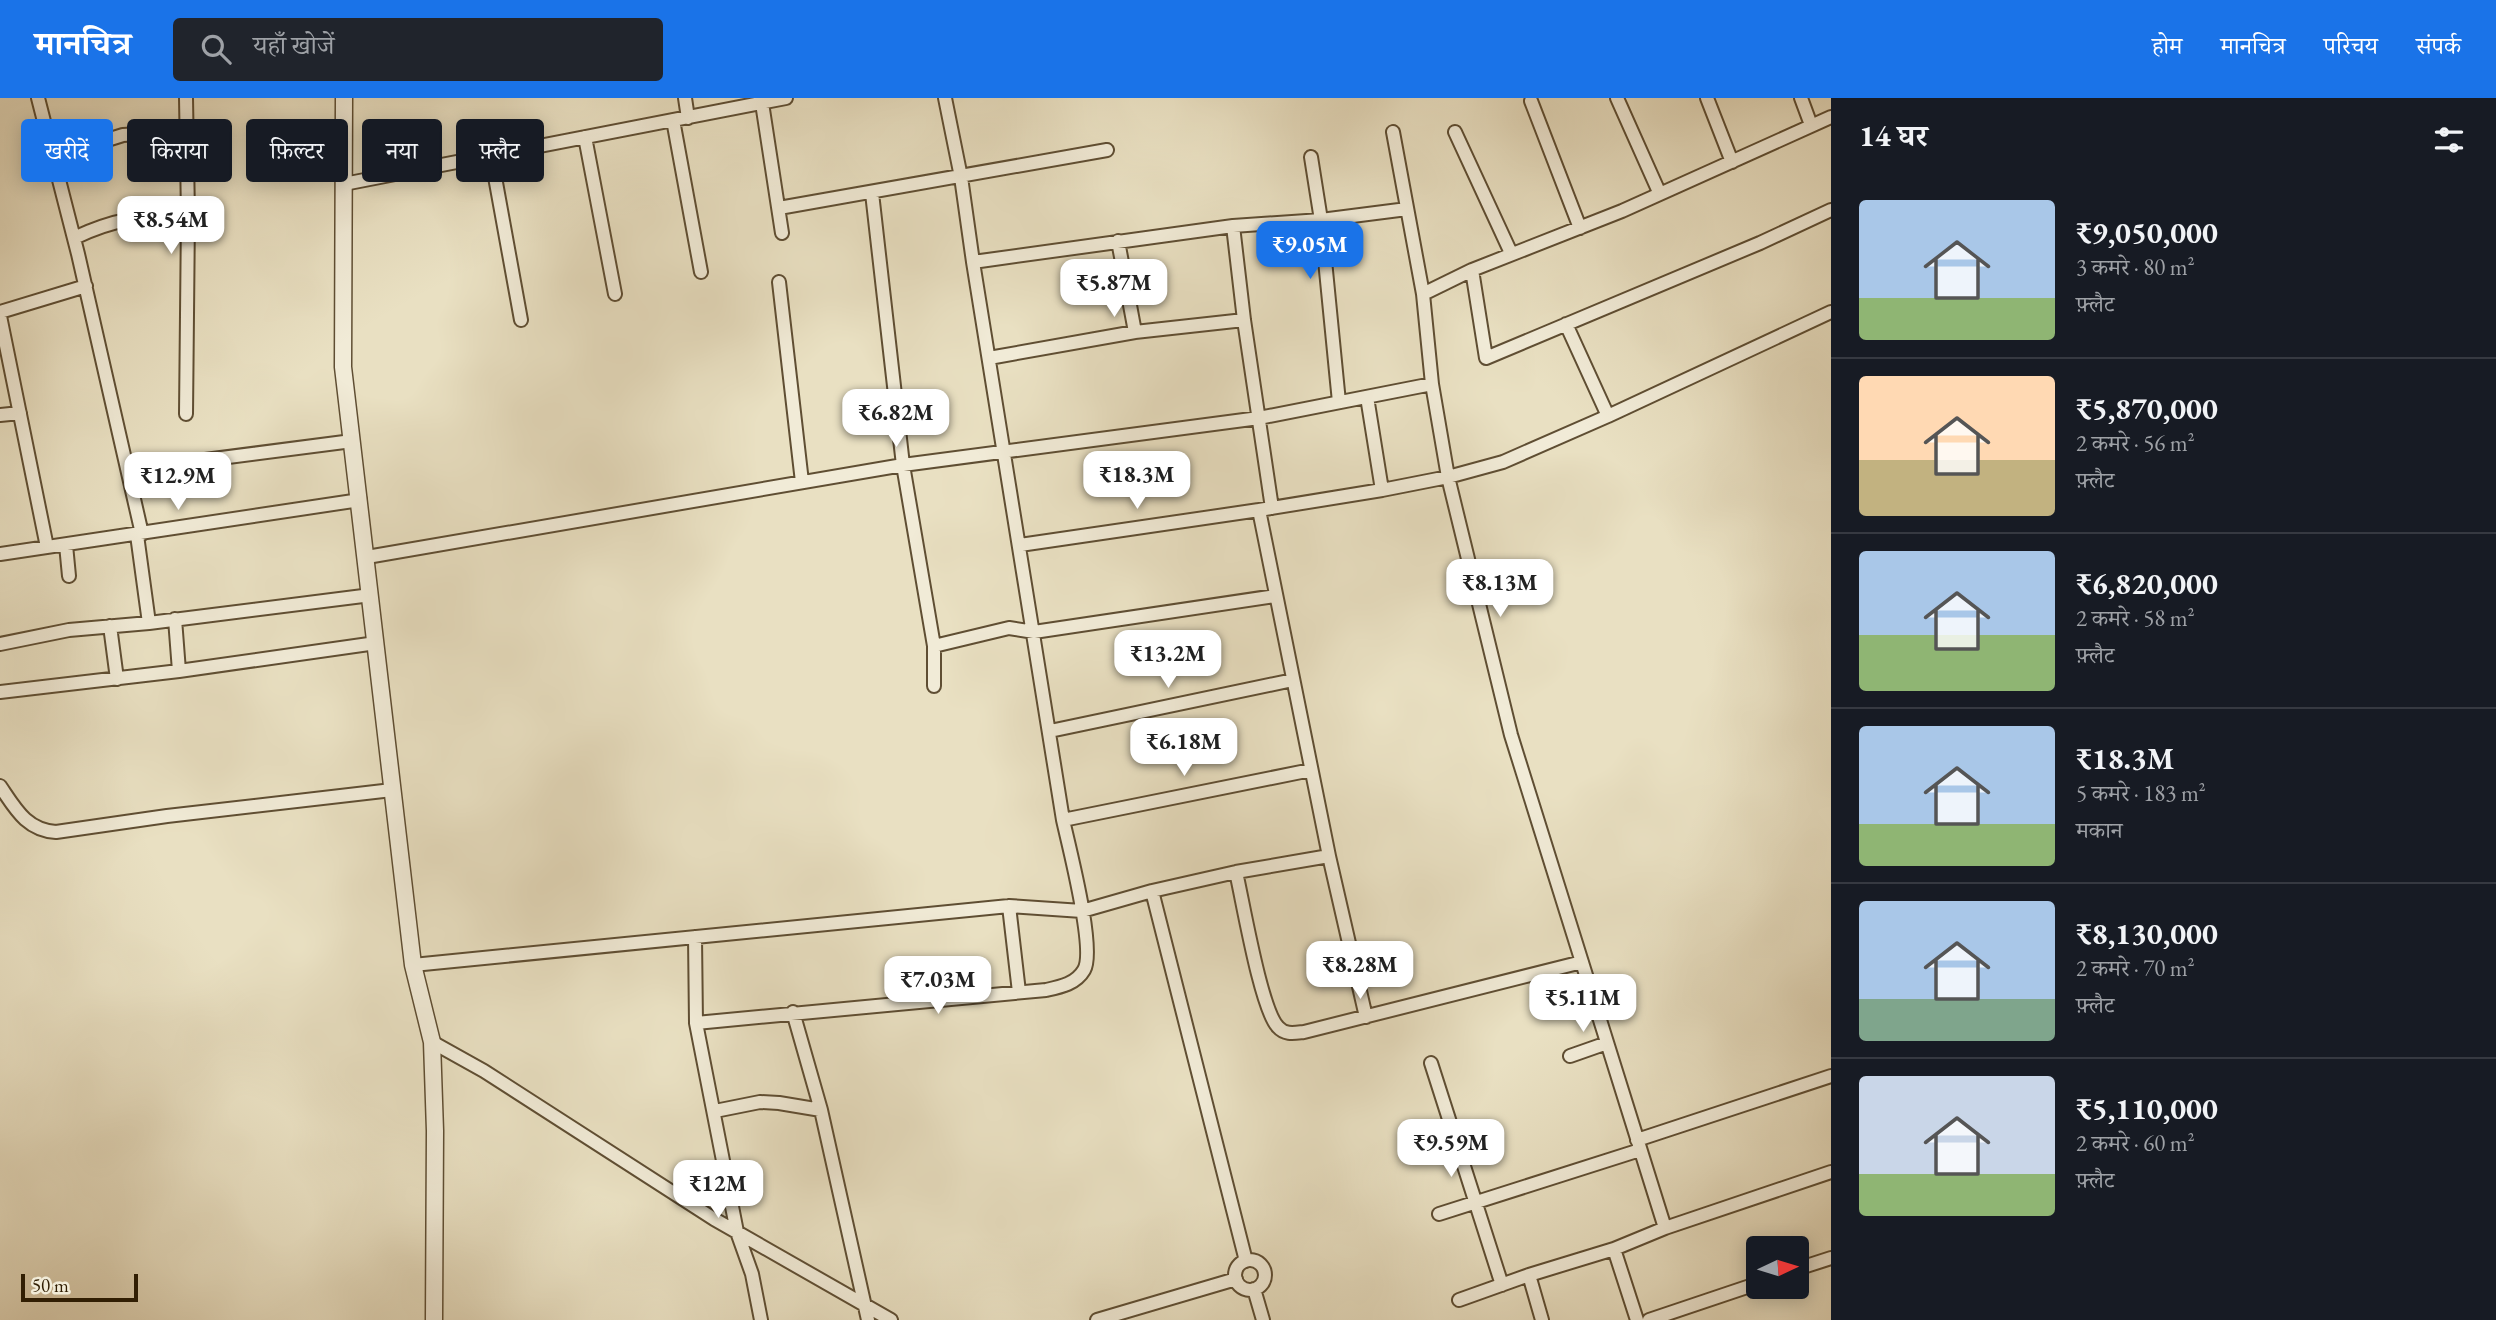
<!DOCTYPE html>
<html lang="hi">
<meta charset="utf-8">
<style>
:root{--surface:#171b24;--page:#20242c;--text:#f1f3f6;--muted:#9ea1a6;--line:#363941;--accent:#1a73e8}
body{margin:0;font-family:"EB Garamond","Noto Serif Devanagari",serif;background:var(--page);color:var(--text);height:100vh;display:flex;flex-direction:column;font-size:26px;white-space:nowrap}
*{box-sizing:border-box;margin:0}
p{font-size:23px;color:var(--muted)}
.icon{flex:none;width:38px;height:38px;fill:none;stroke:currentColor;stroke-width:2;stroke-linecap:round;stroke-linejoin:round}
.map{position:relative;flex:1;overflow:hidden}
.details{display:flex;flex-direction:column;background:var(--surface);width:665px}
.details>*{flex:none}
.top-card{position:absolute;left:21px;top:21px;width:665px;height:63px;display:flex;gap:14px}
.needle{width:46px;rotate:86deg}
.buttons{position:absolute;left:1746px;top:1138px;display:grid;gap:14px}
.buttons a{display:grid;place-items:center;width:63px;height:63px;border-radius:7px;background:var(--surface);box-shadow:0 4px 18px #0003;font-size:35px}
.scale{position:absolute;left:21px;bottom:18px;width:117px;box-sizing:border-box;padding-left:7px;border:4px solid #311e03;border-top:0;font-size:19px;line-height:24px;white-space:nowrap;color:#311e03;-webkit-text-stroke:5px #f1ebd7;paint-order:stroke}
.price{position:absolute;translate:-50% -60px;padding:0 16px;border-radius:14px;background:#fff;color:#222;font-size:23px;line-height:46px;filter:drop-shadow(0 2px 4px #0008)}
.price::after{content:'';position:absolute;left:50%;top:42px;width:21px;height:16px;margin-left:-10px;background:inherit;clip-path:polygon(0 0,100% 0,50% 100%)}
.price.on{background:var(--accent);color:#fff}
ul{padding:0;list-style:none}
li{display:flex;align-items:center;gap:21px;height:175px;padding:0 28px}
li+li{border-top:2px solid var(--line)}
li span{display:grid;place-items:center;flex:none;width:196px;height:140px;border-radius:7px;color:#555}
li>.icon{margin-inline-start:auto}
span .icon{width:84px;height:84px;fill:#fffc;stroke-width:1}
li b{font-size:30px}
h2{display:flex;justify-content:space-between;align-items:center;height:84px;padding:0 28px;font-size:30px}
.pill{padding:0 24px;border-radius:7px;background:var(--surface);box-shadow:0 4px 18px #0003;font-size:24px;line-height:63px}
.pill.on{background:var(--accent);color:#fff}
header{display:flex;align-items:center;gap:42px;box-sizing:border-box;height:98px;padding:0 35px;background:var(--accent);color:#fff}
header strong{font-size:33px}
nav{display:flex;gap:38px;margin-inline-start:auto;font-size:24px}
.search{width:490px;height:63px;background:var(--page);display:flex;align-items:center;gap:18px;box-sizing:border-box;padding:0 24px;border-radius:7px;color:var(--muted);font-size:26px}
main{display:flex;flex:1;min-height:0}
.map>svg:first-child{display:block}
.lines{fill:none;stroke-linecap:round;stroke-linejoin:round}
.minor-casing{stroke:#5f4e33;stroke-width:16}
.tertiary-casing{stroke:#5f4e33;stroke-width:19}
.minor{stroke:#f1ebd7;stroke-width:12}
.tertiary{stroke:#f1ebd7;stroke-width:16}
</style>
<header>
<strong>मानचित्र</strong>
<div class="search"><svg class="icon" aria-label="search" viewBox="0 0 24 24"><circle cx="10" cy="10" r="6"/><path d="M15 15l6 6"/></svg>यहाँ खोजें</div>
<nav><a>होम</a><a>मानचित्र</a><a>परिचय</a><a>संपर्क</a></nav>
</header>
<main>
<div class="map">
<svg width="1831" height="1222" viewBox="0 0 1831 1222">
<rect width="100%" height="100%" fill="#e9e0c2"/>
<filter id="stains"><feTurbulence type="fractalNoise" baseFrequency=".00286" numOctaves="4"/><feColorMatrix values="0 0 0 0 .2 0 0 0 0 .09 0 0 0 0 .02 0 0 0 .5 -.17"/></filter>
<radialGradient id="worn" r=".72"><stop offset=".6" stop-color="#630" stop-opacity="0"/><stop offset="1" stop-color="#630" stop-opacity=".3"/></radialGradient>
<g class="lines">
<g class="minor-casing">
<path id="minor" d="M38,0L78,156L142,436
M685,0L688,20
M945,0L961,79L973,164
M1617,0L1659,94
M1707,0L1732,64
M1801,0L1811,27
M1531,3L1580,130
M762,5L782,135
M673,22L701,174
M1393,34L1423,196
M1455,34L1511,155
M585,39L615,196
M491,57L521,222
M53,59L123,37L187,33
M1311,59L1321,122L1339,304
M344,86L786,0
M872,95L903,367L934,548V588
M779,110L1107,52
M1233,128L1244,222L1272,410
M74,140C116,120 142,118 188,117
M1118,143L1135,234
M1472,172L1486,260L1760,145L1831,112
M779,184L802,384
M0,214L86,188
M0,218L47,449
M1566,226L1608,318
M989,260L1135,234L1244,222
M1367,299L1382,392
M186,316L188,117L186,0
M0,317L20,315
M128,372L352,343
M137,437L149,525
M66,447L69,478
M1020,447L1259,412
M0,456L360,402
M367,459L903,367L1259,320L1432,286
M175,521L179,573
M110,528L117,581
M0,546L69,532L149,525L371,497
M934,548L1009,530L1034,534L1275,498
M0,594L179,573L376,545
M1050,633L1293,582
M0,688C15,710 26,732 56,734L167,718L392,692
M1063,722L1311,672
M1329,758L1366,919
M1236,774C1243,804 1261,912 1278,929C1285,937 1294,935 1304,934L1582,864
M1152,793L1246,1163
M1009,808L1019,894
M695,839L696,925L737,1134L752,1176L761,1222
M413,867L1009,808L1082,813L1152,793L1236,774L1329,758L1259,412L1382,392L1448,379L1503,364L1608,318L1831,214
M793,914L821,1012L868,1222
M696,925L1046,892C1060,889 1076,886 1084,872C1096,852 1069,749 1063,722L973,164L1233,128L1321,122L1407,111
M432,944L484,973L714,1121L891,1222
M1570,958L1607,945
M1431,965L1502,1187
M715,1013L760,1004L779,1005L821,1012
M1637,1042L1831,978
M1439,1116L1640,1052
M1665,1130L1831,1074
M1235 1177a15 15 0 1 1 30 0a15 15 0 1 1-30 0Z
M1797,1171L1831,1160
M1529,1177L1542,1222
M1254,1191L1263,1222
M1459,1202L1529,1177L1614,1151
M1097,1222L1236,1181
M1637,1222L1614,1151L1665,1130L1511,637L1448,379L1432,286L1423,196L1472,172L1622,113L1831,19
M1649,1222L1759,1185"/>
</g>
<g class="tertiary-casing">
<path id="tertiary" d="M344,0L343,269L413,867L432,944L435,1033L434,1222"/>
</g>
<use href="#minor" class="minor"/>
<use href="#tertiary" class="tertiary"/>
</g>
<rect width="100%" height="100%" filter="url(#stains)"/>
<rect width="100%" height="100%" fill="url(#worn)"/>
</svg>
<div class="buttons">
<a><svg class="needle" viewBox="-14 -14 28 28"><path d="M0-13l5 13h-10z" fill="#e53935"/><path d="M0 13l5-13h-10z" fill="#9ea1a6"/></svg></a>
</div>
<div class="scale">50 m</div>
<b class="price" style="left:171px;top:158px">₹8.54M</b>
<b class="price on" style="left:1310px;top:183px">₹9.05M</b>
<b class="price" style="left:1114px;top:221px">₹5.87M</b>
<b class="price" style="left:896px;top:351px">₹6.82M</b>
<b class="price" style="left:1137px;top:413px">₹18.3M</b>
<b class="price" style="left:178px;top:414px">₹12.9M</b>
<b class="price" style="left:1500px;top:521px">₹8.13M</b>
<b class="price" style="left:1168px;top:592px">₹13.2M</b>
<b class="price" style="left:1184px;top:680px">₹6.18M</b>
<b class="price" style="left:1360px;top:903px">₹8.28M</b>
<b class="price" style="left:938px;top:918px">₹7.03M</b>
<b class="price" style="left:1583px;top:936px">₹5.11M</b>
<b class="price" style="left:1451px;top:1081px">₹9.59M</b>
<b class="price" style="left:718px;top:1122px">₹12M</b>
<div class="top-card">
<a class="pill on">खरीदें</a>
<a class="pill">किराया</a>
<a class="pill">फ़िल्टर</a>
<a class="pill">नया</a>
<a class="pill">फ़्लैट</a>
</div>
</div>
<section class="details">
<h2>14 घर<svg class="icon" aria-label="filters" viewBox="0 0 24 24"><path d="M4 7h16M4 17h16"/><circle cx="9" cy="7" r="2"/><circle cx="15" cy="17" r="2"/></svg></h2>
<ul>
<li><span style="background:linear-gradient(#a9c7e8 70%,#8fb573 0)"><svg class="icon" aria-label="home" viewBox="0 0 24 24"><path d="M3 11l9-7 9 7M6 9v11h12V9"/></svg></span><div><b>₹9,050,000</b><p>3 कमरे · 80 m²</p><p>फ़्लैट</p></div></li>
<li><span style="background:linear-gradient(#ffd9b3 60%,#c2b280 0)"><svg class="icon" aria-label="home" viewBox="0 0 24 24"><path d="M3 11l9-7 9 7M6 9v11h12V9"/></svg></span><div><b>₹5,870,000</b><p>2 कमरे · 56 m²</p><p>फ़्लैट</p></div></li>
<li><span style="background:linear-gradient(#a9c7e8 60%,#8fb573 0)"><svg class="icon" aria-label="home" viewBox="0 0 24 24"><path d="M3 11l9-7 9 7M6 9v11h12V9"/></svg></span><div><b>₹6,820,000</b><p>2 कमरे · 58 m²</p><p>फ़्लैट</p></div></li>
<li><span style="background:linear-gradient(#a9c7e8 70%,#8fb573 0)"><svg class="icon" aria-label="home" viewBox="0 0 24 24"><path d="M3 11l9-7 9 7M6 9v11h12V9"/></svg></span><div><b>₹18.3M</b><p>5 कमरे · 183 m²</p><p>मकान</p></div></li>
<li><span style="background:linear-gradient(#a9c7e8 70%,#7fa58c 0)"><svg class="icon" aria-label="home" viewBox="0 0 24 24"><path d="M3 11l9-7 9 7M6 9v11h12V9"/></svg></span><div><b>₹8,130,000</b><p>2 कमरे · 70 m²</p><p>फ़्लैट</p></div></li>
<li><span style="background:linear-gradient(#c9d6e8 70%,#8fb573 0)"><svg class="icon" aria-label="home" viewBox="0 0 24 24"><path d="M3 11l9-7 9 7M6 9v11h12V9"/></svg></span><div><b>₹5,110,000</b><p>2 कमरे · 60 m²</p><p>फ़्लैट</p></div></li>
</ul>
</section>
</main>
